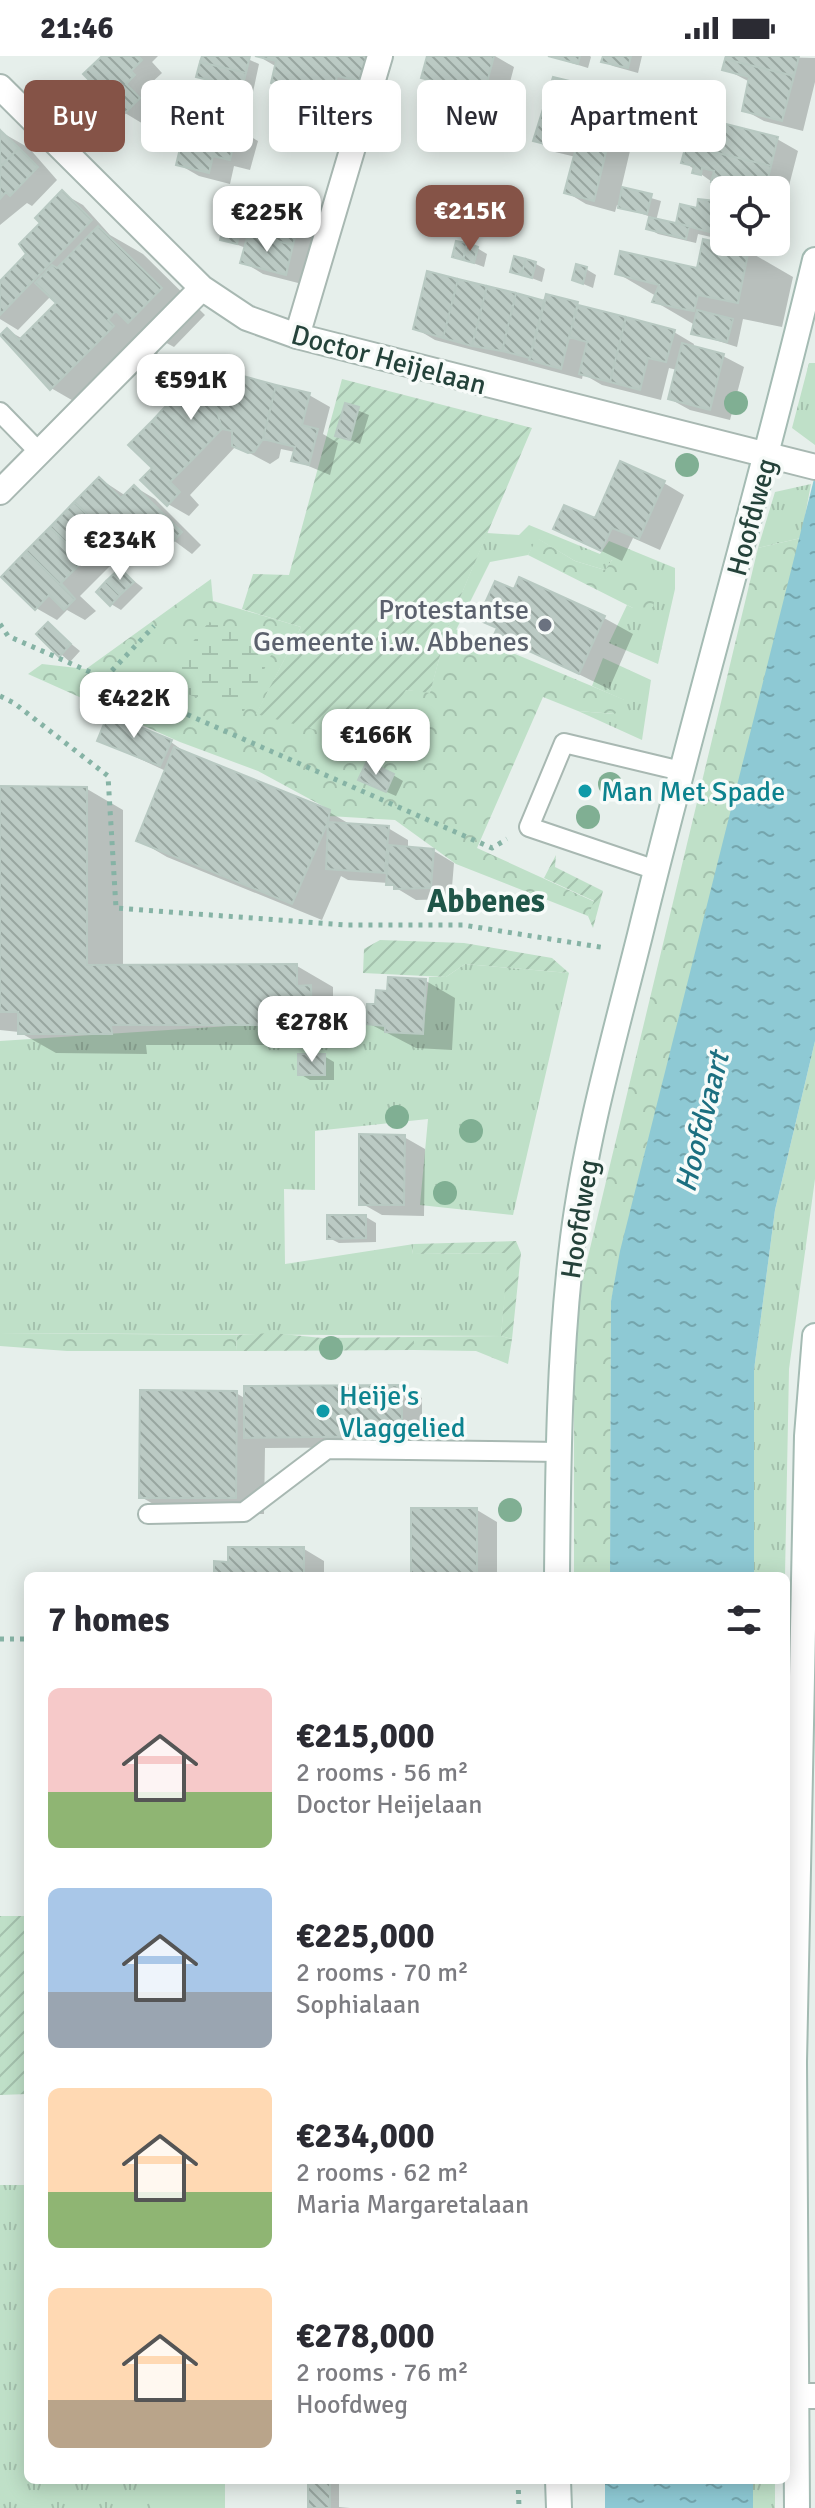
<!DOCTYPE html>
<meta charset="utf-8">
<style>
:root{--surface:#fff;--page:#f7f7f7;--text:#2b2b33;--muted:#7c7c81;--accent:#855347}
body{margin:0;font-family:Signika,sans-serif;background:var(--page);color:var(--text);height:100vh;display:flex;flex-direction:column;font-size:30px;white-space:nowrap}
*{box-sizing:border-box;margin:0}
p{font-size:26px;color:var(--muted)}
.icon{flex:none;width:44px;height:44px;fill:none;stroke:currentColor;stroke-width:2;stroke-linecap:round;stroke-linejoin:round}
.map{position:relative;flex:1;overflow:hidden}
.drawer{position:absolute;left:24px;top:1516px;width:766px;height:912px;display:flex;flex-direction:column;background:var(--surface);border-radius:12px;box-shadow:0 4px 20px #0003}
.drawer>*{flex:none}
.top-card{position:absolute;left:24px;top:24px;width:768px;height:72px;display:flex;gap:16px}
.controls{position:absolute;left:710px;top:120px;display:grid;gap:16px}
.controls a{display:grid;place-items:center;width:80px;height:80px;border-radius:12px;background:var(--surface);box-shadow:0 4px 20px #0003;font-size:40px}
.price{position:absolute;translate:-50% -68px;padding:0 18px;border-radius:16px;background:#fff;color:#222;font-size:26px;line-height:52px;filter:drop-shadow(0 2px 4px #0008)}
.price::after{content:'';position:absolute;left:50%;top:48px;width:24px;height:18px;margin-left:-12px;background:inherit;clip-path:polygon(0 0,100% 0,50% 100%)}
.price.current{background:var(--accent);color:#fff}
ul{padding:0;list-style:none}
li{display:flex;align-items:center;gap:24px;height:200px;padding:0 24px}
li span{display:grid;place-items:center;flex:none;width:224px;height:160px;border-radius:12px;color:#555}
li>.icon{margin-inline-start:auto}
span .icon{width:96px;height:96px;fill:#fffc;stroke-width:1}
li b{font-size:34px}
h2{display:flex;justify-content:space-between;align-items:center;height:96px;padding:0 24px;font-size:34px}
.chip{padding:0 28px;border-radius:12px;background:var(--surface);box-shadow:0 4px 20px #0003;font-size:28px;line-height:72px}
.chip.current{background:var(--accent);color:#fff}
.status{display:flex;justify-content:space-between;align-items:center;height:56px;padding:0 40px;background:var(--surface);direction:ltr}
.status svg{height:22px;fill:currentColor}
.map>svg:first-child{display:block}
.grass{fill:url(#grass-tufts)}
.forest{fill:url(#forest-crowns)}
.wetland{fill:url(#wetland-marsh)}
.park{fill:#bfe0c8}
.garden{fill:url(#garden-furrows)}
.water{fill:url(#water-ripples)}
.shadow{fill:#0003}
.building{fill:url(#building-back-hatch);stroke:#b8c9c2;stroke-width:2}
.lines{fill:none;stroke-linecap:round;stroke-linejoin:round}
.lane-casing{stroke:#a8b8b2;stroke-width:22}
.street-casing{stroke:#a8b8b2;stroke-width:28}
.secondary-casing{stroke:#a4bbb3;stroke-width:28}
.path{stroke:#86b3a5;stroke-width:5;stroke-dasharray:4 6;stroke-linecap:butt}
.lane{stroke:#fff;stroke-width:18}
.street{stroke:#fff;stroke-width:24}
.secondary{stroke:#fff;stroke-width:24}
.tree{fill:#80af93}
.worship-dot{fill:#6b7280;stroke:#f7fbf9;stroke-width:3}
.culture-dot{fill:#0f9aa8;stroke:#f7fbf9;stroke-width:3}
.labels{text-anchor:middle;stroke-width:7;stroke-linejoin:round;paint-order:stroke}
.street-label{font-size:28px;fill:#24423a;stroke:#f7fbf9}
.worship-label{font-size:28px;fill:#5b616d;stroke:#f7fbf9;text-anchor:end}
.culture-label{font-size:28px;fill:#0d838f;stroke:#f7fbf9;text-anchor:start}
.water-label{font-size:30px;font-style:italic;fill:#1c6f80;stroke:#f7fbf9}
.quarter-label{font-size:32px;font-weight:bold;fill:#1f5548;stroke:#f7fbf9}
</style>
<div class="status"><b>21:46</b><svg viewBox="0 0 49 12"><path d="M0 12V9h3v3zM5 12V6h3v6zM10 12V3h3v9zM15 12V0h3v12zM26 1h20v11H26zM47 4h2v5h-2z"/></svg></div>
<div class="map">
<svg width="815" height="2452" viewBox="0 0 815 2452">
<defs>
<pattern id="grass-tufts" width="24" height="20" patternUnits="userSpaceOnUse" patternTransform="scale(2)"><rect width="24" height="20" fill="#bfe0c8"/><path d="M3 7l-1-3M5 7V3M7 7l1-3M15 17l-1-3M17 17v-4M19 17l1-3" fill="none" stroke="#a4c1ad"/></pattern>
<pattern id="forest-crowns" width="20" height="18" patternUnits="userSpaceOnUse" patternTransform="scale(2)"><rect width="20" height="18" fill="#bfe0c8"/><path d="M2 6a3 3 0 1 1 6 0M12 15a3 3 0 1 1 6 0" fill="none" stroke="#a4c1ad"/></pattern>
<pattern id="wetland-marsh" width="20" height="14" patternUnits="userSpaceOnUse" patternTransform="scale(2)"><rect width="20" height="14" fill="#bfe0c8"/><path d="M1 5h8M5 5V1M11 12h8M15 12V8" fill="none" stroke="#a4c1ad"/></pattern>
<pattern id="garden-furrows" width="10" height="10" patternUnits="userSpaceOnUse" patternTransform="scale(2)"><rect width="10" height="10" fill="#bfe0c8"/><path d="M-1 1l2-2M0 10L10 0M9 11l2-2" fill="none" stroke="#a4c1ad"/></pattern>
<pattern id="water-ripples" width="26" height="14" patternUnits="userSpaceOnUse" patternTransform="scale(2)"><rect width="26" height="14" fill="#8ec9d4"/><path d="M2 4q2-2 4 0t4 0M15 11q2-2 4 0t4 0" fill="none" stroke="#74a5ad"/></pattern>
<pattern id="building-back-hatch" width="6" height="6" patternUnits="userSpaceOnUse" patternTransform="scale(2)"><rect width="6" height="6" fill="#bbcac4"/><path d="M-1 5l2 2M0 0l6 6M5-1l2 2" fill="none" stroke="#98a6a0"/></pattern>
</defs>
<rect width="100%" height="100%" fill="#e6efeb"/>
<path class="grass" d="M809,307H815V389L792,372Z
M811,428L801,482L758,492L775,436Z
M529,469L600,498L609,485L675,512V533L658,608L609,587L627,549L633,552L612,504L605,514L575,505L538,483L528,499L490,506L456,574L448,570L487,477L519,479Z
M603,602L651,624L642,684L578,655L614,658L624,644L592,630Z
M465,908L569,917L513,1159L420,1149L428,1063L315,1075V1134L284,1133L285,1208L414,1188L412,1198L509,1197L501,1280L0,1277V985L350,962L423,978L429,921H446Z
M815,985V1123L789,1313L785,1520H754V1314L775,1154Z
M0,2129H28V2424H152V2452H0Z
M753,2424H775V2452H753Z"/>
<path class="forest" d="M537,482L575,505L605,514L612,504L658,530L653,551L633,552L528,499Z
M801,482L611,1245L610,1520H574V1259L758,492Z
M211,523L213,545L301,571L257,657L407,634L430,636L448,570L625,644L615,658L578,655L543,641L477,792L595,846L588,860L456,808L395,764L329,760L330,754L258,715L180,686L28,618L42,608L86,613Z
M0,1277L237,1279L236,1295H67L0,1290Z
M501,1280L512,1283L508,1308L476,1295L414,1294V1281Z"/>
<path class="wetland" d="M209,566L277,587L243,657L158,628Z"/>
<path class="park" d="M152,2424H225V2452H152Z"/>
<path class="garden" d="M342,323L532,372L448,570L430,637L406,634L369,688L256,658L301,571L242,553L253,518L289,519Z
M556,799L555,811L603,835L593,872L588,860L594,845L544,822Z
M380,884L464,887L552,902L569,917L465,908L446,921L363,917L364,893Z
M516,1185L521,1197L512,1283L501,1280L508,1197L412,1198L414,1188Z
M272,1277L322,1282L414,1281V1294L236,1295L237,1279Z
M0,1860H28V2038L0,2039Z"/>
<path class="water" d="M815,419V985L775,1154L754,1314V1520H610L611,1245L620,1195Z
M605,2424H753V2452H605Z"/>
<path class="shadow" d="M104,0H158L152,6L162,17L150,28L154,32L145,41L159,55L145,69L125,57Z
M204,0H241L259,8L253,36L199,20Z
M258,0H385L392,4L384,37L358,30L352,52L294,38L273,26L277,11Z
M429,0H495L514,11L504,49L444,33L423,21Z
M549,0H590L591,1L588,12Z
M605,0H642L638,17L613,10L603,5Z
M728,0L815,2V26L803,75L764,65L744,54L750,26L725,13Z
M585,31L593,36L635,42L655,54L644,85L633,82L621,133L661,145L656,165L686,172L698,155L724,149V184L698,178L696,187L658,178L648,172L651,161L617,149L615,156L586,148L566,136L576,101L555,96L535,84Z
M0,72L1,76L29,92L57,124L32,150L27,147L0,169Z
M237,73L258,85L250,114L234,110L230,128L199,120L178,108Z
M777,83L798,95L784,149L776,147V134H729L715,128L684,106L687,94L671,84Z
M62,137L83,149L110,179L143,198L205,259L174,291L159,283L152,291L158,297L96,358L51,332L1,281L7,274L23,283L58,247L51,240L18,274L0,263V228L28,198Z
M269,138L304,146L324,158L306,229L263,218L243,206L246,192L222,183L245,156L255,161L250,180L258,182Z
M731,186H774L772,196Z
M477,192L487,198L484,211L454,200Z
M748,195L793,221L782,271L743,263L737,291L693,277L695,269L654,245L656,240L617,217L699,214Z
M536,208L545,213L542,226L513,215Z
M586,213L596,219L593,232L574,224Z
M549,241L674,276L694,288L693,292L723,300L744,311L730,364L690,354L670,343L677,314L669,312L661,344L602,329L583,318L582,323L435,284L415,272L546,247Z
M241,337L309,339L330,351L323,378L338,387L330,419L294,404L295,396L281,393L279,402L270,408L236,390L190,439L199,449L189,460L168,448L155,412L177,341L191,349Z
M347,350L369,359L360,388L338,379Z
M100,423L126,440L135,431L155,443L201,489L192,498L161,475L126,509L116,504L80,540L96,555L85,564L67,554L57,564L36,552Z
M664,427L684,439L660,494L633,482L622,505L555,472L596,465Z
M120,514L143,532L121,554L111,548Z
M604,562L633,578L609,633L496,578Z
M48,569L80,595L70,606L38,578Z
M99,684L171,686L190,700L329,756L353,770L388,772L408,784V793L434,795L454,807L451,843L416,844L388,827L348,824L341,820L322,864L167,801L138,784L166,715Z
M393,719L403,725L396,740L371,729Z
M0,732L87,733L123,754V911L297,910L333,931V944L347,952V989H146L147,998L56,997L19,976L0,974Z
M426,925L455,942L452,994L416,992L368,967L389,937Z
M324,1000L334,1006V1024H310L300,1018Z
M404,1081L425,1093L424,1160L382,1159L361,1147Z
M366,1161L376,1167V1186L339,1187L329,1182Z
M401,1331L422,1342V1391L265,1392L264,1458H171L141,1441L236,1337L246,1343Z
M477,1454L497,1466V1520H413Z
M304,1493L324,1505V1520H216L230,1508Z
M310,2424L339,2425V2451L350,2452H310Z"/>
<path class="building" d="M102,0H138L142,4L131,15L135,19L126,28L140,42L123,59L83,18Z
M202,0H250L246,17L200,6Z
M255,0H370L364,26L337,20L332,42L271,27L276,5Z
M427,0H494L484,38L421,22Z
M548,0H580L578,8Z
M603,0H631L628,12L601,6Z
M726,0H799L794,20L725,3Z
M725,3L794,20L782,65L742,55L749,21L722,14Z
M200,6L246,17L242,32L196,21Z
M553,21L586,29L570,94L533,85Z
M593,28L636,40L631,63L626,62L624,74L612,72L594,145L564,137Z
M188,59L238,71L230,104L213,100L209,117L176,109Z
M726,68L778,81L771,110L668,85L670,76L688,81L690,73L722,81Z
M0,74L19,92L0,111Z
M686,89L771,110L765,134H743L711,126L714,115L702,112L701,119L692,117L694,110L681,107Z
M19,92L38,111L10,140L6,136L0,143V111Z
M622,131L652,138L647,158L618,152Z
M62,134L92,164L0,259V225L26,198L19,188L40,167L35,162Z
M268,135L305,145L293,189L257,180Z
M698,143L724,146V180L676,167L680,148L697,152Z
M228,150L246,154L237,188L220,184Z
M649,161L689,170L686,183L646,173Z
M98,170L162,232L128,267L116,255L108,264L114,270L50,334L0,279L7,272L19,284L56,247L35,227L52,209L57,212Z
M248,178L293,189L286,219L240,207Z
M703,183L749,193L738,247L698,239L694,255L677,252L652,246L659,229L615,218L620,195L697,212Z
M456,185L467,187L463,204L452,201Z
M467,187L478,191L474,207L463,204Z
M514,200L526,203L521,219L510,216Z
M526,203L536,206L532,222L521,219Z
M576,208L587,211L583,228L572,224Z
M427,215L458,223L443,282L413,273Z
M458,223L487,230L472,290L443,282Z
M487,230L516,237L502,295L472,290Z
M516,237L545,245L530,302L502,295Z
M546,238L578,246L561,313L529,304Z
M578,249L626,261L610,326L579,318L587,286L569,281Z
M697,254L733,263L727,286L691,278Z
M626,261L675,274L666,306L648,302L640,334L610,326Z
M682,287L724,298L710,354L668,343Z
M243,320L276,329L263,383L254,396L248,397L232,390V375L222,373L209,327L240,335Z
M209,327L222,373L192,404L152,365L176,339L187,350Z
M276,329L310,337L302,369L318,373L309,409L291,405L295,391L263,383Z
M345,347L359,351L350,384L335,380Z
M152,365L192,404L170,426L180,436L167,450L140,424L152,412L128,389Z
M620,405L665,425L639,483L612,472L601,495L553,473L564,449L595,462Z
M99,421L121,442L134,429L182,476L171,488L143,461L117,487L74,446Z
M74,446L117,487L104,499L96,492L84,504L50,471Z
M50,471L84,504L61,527L75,543L26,495Z
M26,495L75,543L64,554L49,539L35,554L1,521Z
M120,512L134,526L120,539L106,525Z
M519,521L605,560L579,618L494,579L497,572L483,566L486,560L480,558L495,525L514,533Z
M106,525L120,539L110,550L96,536Z
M48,566L71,588L59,601L36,578Z
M108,658L172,684L160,710L97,685Z
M174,691L330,754L328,766L292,848L136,785Z
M367,705L394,718L386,736L358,724Z
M0,730L87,731V909L297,908V930L311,929L312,969H111L112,978H18V956H0Z
M328,766L389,770L385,817L326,813Z
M389,789L434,793L431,832L394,833V829H386Z
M388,921L426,923L423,978L385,976V970L366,968L367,948H375L376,934L387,935Z
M298,998H325V1019H298Z
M359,1078L405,1079L404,1149H359Z
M327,1159H366V1182L327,1183Z
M402,1329V1380L244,1382V1330Z
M140,1334L237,1335L236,1442H139Z
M411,1452H477V1520H411Z
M228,1491H304V1520H214V1505L228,1506Z
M308,2424H330V2452H308Z"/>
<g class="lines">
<g class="lane-casing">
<path id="lane" d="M0,356L39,396
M656,814L529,771L564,687L681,715
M148,1458L244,1456L327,1393L559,1396"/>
</g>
<g class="street-casing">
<path id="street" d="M0,31L202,232L247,262L297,280L815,411
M297,280L380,0
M0,436L202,232
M797,2340H815"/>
</g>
<g class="secondary-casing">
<path id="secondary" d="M557,1520C558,1407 559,1295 573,1182C586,1080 615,979 640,879C695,653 761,430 815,204
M558,2424L559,2452
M797,2452L794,2006L807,1380L815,1280"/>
</g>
<path class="path" d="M0,568L8,580L492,792L507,783
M105,622L154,570
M0,640L14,647L108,720L116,852L346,869H463L606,892
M0,1583H28
M518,2424L519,2452"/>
<use href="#lane" class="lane"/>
<use href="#street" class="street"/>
<use href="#secondary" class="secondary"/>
</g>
<g class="tree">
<circle cx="736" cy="347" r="12"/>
<circle cx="687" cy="409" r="12"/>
<circle cx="610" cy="728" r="12"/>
<circle cx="588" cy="761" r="12"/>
<circle cx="397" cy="1061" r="12"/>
<circle cx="471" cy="1075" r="12"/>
<circle cx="445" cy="1137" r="12"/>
<circle cx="331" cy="1292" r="12"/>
<circle cx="510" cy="1454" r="12"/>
</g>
<circle class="worship-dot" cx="545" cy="569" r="8"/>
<g class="culture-dot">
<circle cx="585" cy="735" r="8"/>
<circle cx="323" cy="1355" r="8"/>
</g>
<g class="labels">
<g class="street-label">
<text transform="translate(389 303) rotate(15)" y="10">Doctor Heijelaan</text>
<text transform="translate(751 461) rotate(-75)" y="10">Hoofdweg</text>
<text transform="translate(579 1163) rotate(-81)" y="10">Hoofdweg</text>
</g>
<g class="worship-label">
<text x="529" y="563">Protestantse<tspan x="529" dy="32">Gemeente i.w. Abbenes</tspan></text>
</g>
<g class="culture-label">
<text x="601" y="745">Man Met Spade</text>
<text x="339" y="1349">Heije's<tspan x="339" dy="32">Vlaggelied</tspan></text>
</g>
<g class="water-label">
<text transform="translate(702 1066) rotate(-76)" y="10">Hoofdvaart</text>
</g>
<g class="quarter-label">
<text x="486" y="856">Abbenes</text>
</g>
</g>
</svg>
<div class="controls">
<a><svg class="icon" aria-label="locate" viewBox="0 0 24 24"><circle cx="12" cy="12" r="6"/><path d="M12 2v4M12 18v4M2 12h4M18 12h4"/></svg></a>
</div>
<b class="price current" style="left:470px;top:197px">€215K</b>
<b class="price" style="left:267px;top:198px">€225K</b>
<b class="price" style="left:191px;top:366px">€591K</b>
<b class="price" style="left:120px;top:526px">€234K</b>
<b class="price" style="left:134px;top:684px">€422K</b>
<b class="price" style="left:376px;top:721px">€166K</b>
<b class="price" style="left:312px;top:1008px">€278K</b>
<div class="top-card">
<a class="chip current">Buy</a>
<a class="chip">Rent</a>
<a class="chip">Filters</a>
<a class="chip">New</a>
<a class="chip">Apartment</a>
</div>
<section class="drawer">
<h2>7 homes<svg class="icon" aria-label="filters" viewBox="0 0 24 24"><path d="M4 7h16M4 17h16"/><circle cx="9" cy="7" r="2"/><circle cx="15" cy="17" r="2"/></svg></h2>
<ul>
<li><span style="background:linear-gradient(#f6c9c9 65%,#8fb573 0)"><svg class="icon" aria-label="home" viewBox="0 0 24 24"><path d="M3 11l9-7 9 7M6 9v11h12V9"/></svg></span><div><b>€215,000</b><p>2 rooms · 56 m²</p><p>Doctor Heijelaan</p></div></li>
<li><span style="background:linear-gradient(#a9c7e8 65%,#9aa5b1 0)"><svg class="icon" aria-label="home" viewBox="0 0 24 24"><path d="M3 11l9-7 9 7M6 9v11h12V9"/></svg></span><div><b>€225,000</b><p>2 rooms · 70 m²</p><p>Sophialaan</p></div></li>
<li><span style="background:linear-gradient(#ffd9b3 65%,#8fb573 0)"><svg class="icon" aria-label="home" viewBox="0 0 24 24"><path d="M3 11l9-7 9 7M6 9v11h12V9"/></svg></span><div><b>€234,000</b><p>2 rooms · 62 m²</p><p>Maria Margaretalaan</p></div></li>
<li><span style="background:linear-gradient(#ffd9b3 70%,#b9a48a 0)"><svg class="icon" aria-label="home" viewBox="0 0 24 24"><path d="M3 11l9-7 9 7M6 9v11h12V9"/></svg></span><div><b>€278,000</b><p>2 rooms · 76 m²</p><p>Hoofdweg</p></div></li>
</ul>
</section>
</div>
